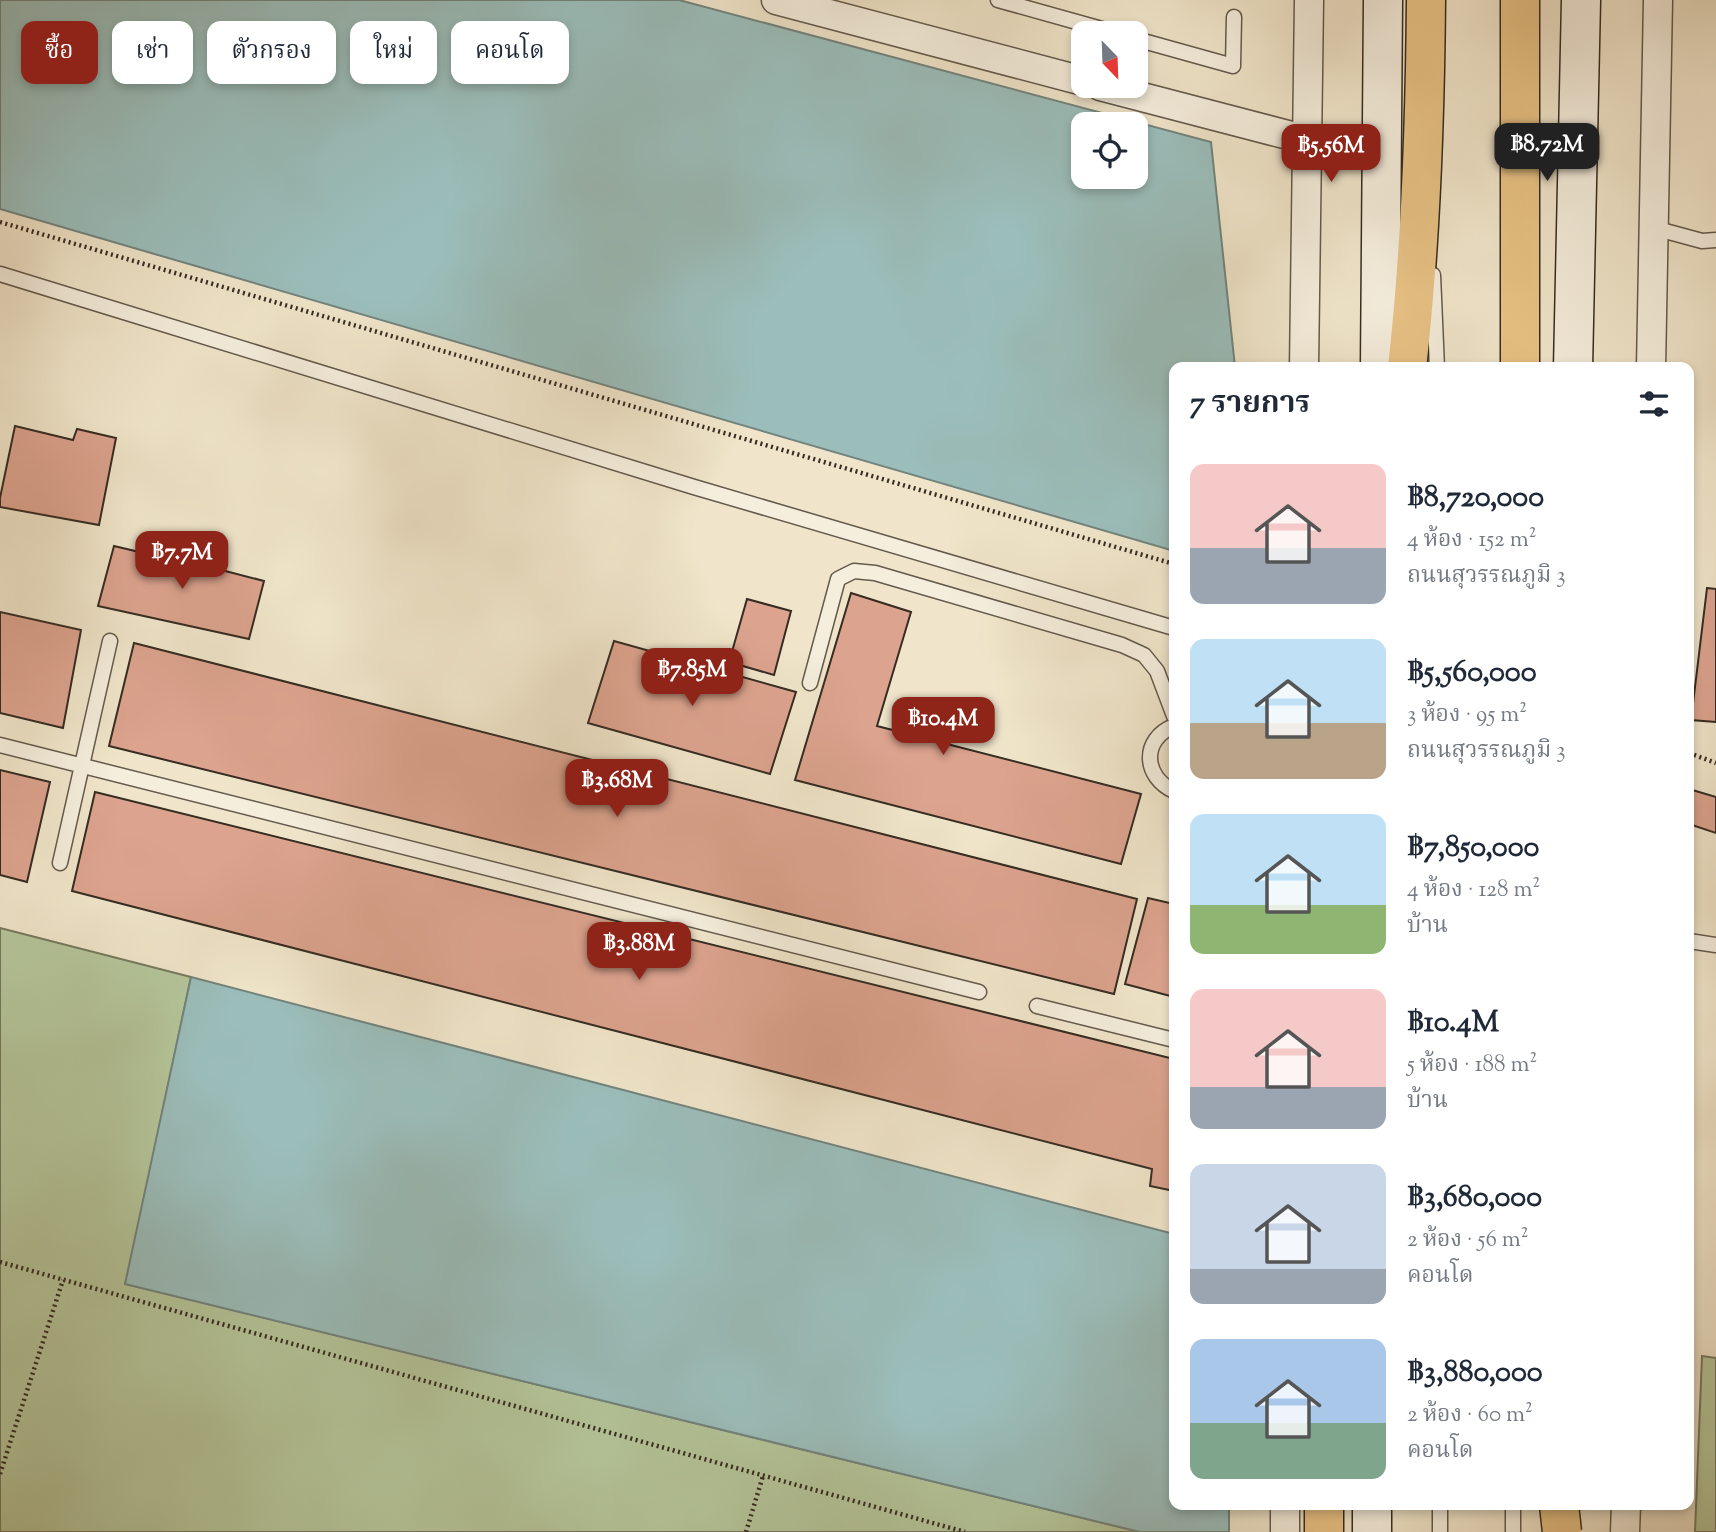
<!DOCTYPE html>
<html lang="th">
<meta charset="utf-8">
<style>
:root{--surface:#fff;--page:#f6f6f7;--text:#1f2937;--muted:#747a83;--accent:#8f2418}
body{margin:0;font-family:"Sorts Mill Goudy","Noto Serif Thai",serif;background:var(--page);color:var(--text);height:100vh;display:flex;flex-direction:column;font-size:26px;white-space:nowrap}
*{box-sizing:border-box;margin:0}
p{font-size:23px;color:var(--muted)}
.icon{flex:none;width:38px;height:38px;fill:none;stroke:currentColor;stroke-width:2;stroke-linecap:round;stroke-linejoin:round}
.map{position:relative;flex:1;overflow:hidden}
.side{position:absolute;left:1169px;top:362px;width:525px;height:1148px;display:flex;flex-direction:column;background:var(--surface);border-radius:14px;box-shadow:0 4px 10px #0003}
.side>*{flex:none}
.banner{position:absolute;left:21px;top:21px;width:665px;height:63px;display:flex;gap:14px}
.needle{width:46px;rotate:157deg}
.controls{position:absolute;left:1071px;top:21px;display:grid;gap:14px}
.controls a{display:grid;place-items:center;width:77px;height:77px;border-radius:14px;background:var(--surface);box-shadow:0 4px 10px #0003;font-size:35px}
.price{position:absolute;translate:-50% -60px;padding:0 16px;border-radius:14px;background:var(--accent);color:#fff;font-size:23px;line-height:46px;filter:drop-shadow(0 2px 4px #0008)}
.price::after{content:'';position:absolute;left:50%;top:42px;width:21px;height:16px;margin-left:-10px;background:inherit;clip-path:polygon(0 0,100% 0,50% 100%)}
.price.active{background:#222;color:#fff}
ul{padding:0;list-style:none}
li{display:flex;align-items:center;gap:21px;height:175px;padding:0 21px}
li span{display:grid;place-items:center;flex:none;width:196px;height:140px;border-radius:14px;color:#555}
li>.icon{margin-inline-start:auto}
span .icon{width:84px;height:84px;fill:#fffc;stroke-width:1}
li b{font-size:30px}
h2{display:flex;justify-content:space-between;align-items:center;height:84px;padding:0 21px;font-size:30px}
.pill{padding:0 24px;border-radius:14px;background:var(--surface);box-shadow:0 4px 10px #0003;font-size:24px;line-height:63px}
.pill.active{background:var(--accent);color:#fff}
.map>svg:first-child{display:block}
.green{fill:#b5c69b;stroke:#75795e;stroke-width:2}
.water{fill:#9bbebb;stroke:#72847e;stroke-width:2;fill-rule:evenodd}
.building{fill:#dca38e;stroke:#352c22;stroke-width:2}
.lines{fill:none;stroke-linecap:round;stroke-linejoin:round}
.lane-casing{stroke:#645a4c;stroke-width:17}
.street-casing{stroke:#645a4c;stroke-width:31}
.secondary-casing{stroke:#352c22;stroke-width:41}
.highway-casing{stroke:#352c22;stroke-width:41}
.path{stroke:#352c22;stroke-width:4.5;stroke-dasharray:2 3.5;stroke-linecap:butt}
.lane{stroke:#f5eedd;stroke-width:14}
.street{stroke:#f5eedd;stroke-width:28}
.secondary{stroke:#f5eedd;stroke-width:38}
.highway{stroke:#e8c285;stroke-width:38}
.highway-bridge-casing{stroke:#352c22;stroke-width:41;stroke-linecap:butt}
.highway-bridge{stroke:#e8c285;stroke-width:38}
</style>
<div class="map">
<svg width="1716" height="1532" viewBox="0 0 1716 1532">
<rect width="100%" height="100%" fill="#f0e5ca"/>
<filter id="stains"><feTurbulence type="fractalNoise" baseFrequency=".00286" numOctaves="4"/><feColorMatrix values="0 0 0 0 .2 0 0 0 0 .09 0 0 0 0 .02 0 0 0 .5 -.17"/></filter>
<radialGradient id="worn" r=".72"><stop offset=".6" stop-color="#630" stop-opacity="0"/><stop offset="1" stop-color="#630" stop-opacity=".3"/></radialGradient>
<path class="green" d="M0,928L191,977L126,1284L1140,1532H0Z
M1702,1356L1716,1358V1532H1695Z"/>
<path class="water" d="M0,0H679L1211,142L1235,367L1174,368V551L0,209ZM1083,124H1136V177H1083Z
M191,977L1174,1234V1505H1229V1532H1140L125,1284Z"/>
<path class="building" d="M15,426L73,440L77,429L116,438L99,525L0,507V498Z
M178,545L217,554L210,567L264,581L249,639L98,606L114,546L173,560Z
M1707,588L1716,589V722L1691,720Z
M851,593L911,612L877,726L1141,794L1121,864L795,780Z
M747,599L791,611L774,675L729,662Z
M0,612L81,630L63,728L0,713Z
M614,641L796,692L770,774L588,723Z
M134,643L1137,899L1114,994L109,746Z
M0,770L50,782L27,882L0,875Z
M1689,789L1716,797V833L1689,824Z
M95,792L1174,1059V1191L1150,1186L1152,1169L72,891Z
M1148,898L1174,904V997L1125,984Z"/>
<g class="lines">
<g class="lane-casing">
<path id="lane" d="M998,0L1116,33
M1136,39L1233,66L1234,17
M1654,228L1702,241L1716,240
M0,274L694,487L1174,628
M1433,275L1437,368
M810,683L838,579L854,571L875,573L1122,645L1144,655L1157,671L1174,716
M1174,726C1141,739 1143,777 1174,791
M0,745L979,992
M60,863L110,641
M1689,941L1716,945
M1037,1006L1174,1040
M1440,1532V1505
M1513,1532V1505"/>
</g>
<g class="street-casing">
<path id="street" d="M776,0L1083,81
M1100,86L1307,140
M1304,368L1309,0
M1651,368L1658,0
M1285,1532V1505
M1625,1532L1626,1505"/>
</g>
<g class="secondary-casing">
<path id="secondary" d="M1380,368L1383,0
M1573,368L1581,0
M1372,1532V1505"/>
</g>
<g class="highway-casing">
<path id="highway" d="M1520,0V368
M1407,368C1421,245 1425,123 1426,0
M1324,1532V1505"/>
</g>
<path class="path" d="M0,222L1174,564
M1689,753L1716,763
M0,1262L965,1532
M0,1474L63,1280
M746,1532L763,1476"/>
<use href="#lane" class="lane"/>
<use href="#street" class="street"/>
<use href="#secondary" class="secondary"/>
<use href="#highway" class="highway"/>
<g class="highway-bridge-casing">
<path id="highway-bridge" d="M1559,1505L1562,1532"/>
</g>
<use href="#highway-bridge" class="highway-bridge"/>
</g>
<rect width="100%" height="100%" filter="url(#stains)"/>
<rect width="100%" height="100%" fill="url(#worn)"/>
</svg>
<div class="controls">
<a><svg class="needle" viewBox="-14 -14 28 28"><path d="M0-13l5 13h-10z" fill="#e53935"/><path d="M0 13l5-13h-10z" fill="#747a83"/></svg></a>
<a><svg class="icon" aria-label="locate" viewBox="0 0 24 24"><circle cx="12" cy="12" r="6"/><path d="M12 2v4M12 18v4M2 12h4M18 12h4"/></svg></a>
</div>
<b class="price active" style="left:1547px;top:183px">฿8.72M</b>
<b class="price" style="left:1331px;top:184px">฿5.56M</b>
<b class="price" style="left:182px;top:591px">฿7.7M</b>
<b class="price" style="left:692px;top:708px">฿7.85M</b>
<b class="price" style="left:943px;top:757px">฿10.4M</b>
<b class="price" style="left:617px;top:819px">฿3.68M</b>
<b class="price" style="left:639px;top:982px">฿3.88M</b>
<div class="banner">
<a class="pill active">ซื้อ</a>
<a class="pill">เช่า</a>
<a class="pill">ตัวกรอง</a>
<a class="pill">ใหม่</a>
<a class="pill">คอนโด</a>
</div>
<section class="side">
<h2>7 รายการ<svg class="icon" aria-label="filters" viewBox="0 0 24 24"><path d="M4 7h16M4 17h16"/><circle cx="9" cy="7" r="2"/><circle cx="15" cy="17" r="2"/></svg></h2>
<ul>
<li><span style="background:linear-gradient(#f6c9c9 60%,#9aa5b1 0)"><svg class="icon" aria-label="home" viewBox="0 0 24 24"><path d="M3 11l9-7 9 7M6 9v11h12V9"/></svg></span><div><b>฿8,720,000</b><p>4 ห้อง · 152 m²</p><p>ถนนสุวรรณภูมิ 3</p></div></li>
<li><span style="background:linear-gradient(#bfe0f5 60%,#b9a48a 0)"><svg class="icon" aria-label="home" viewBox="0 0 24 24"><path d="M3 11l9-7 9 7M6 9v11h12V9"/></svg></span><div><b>฿5,560,000</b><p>3 ห้อง · 95 m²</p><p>ถนนสุวรรณภูมิ 3</p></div></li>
<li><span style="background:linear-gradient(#bfe0f5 65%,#8fb573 0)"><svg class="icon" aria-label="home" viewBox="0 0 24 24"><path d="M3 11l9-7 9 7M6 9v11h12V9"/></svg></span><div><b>฿7,850,000</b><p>4 ห้อง · 128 m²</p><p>บ้าน</p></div></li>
<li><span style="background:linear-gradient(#f6c9c9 70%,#9aa5b1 0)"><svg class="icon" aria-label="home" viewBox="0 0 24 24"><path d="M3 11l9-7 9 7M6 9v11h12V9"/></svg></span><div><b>฿10.4M</b><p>5 ห้อง · 188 m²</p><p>บ้าน</p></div></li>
<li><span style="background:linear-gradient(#c9d6e8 75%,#9aa5b1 0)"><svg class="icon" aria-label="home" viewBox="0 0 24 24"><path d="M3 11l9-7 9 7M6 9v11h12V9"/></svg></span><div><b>฿3,680,000</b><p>2 ห้อง · 56 m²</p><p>คอนโด</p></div></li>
<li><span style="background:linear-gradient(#a9c7e8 60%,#7fa58c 0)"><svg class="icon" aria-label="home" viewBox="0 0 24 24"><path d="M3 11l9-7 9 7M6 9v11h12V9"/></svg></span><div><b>฿3,880,000</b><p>2 ห้อง · 60 m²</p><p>คอนโด</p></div></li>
</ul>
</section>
</div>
